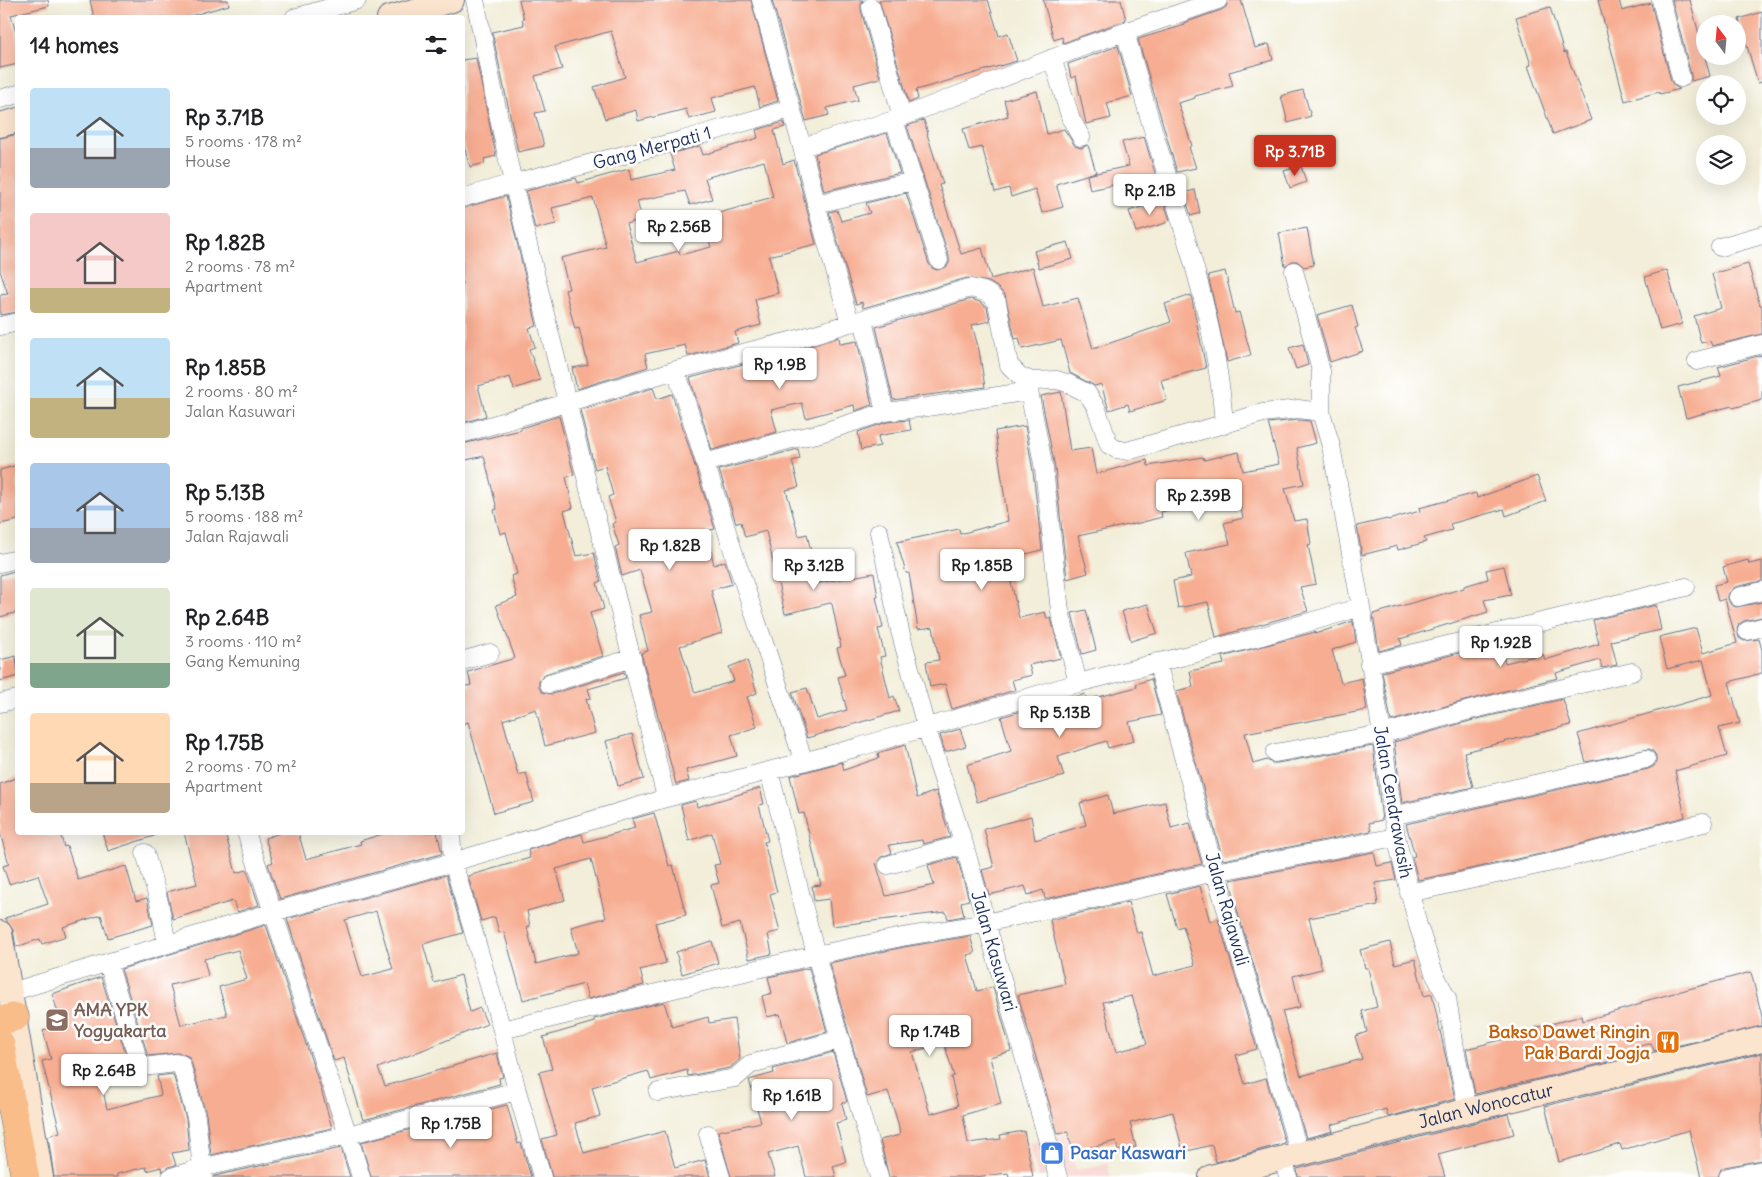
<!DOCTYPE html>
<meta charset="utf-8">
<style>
:root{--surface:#fff;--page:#f2f2f2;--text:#202124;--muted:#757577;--accent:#c8321e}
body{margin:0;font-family:Delius,sans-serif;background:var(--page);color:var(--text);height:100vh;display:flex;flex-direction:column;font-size:19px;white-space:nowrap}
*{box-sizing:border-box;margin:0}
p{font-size:16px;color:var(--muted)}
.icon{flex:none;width:28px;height:28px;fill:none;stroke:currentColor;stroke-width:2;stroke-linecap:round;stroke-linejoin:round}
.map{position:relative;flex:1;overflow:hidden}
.sheet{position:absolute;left:15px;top:15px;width:450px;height:820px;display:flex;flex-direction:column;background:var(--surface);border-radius:5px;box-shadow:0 5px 20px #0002}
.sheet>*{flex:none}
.needle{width:32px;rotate:344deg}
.controls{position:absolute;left:1696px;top:15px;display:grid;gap:10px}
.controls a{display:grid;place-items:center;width:50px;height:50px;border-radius:50%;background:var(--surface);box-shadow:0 5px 20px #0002;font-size:25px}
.price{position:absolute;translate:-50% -42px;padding:0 11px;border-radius:5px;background:#fff;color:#222;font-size:16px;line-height:32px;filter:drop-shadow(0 1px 2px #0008)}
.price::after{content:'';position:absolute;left:50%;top:30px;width:15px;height:11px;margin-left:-8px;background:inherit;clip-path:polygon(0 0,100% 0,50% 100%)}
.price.on{background:var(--accent);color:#fff}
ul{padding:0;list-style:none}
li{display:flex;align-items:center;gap:15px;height:125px;padding:0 15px}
li span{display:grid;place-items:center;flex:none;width:140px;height:100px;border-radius:5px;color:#555}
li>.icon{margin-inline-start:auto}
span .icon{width:60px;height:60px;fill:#fffc;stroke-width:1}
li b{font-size:21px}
h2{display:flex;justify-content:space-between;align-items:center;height:60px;padding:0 15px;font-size:21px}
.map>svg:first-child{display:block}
.built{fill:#f7d0cb}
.building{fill:#f7ad92;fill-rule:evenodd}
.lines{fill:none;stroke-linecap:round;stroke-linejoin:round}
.street-casing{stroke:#667289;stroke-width:19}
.secondary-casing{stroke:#667289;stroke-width:26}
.highway-casing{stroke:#667289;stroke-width:29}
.street{stroke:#fff;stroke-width:18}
.secondary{stroke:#fce5cf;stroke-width:24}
.highway{stroke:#f8bd88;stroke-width:28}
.labels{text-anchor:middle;stroke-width:5;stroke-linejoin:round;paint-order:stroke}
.street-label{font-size:18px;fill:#1b2f5e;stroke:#fff}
.education-label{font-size:18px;font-weight:bold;fill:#785e54;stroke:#fff;text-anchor:start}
.food-label{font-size:18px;font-weight:bold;fill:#c56008;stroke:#fff;text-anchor:end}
.shop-label{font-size:18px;font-weight:bold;fill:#366cbe;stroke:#fff;text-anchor:start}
</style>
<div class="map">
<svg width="1762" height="1177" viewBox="0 0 1762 1177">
<rect width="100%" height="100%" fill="#fff"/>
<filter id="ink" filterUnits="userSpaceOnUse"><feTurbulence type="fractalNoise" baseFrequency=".02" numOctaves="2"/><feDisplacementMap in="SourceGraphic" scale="10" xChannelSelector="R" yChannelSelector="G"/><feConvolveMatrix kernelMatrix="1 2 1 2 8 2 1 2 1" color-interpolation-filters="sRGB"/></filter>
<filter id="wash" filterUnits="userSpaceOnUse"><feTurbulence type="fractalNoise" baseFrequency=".0096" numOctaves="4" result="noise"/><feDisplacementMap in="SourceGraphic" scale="20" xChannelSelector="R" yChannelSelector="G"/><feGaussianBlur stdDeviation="1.12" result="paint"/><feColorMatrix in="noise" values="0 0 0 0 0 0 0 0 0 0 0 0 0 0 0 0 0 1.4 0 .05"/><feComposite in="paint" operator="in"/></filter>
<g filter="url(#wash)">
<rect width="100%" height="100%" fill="#f2eed9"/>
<path class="built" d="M1067,1134L1076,1170L1107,1163L1111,1177H1038L1030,1143Z"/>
<g id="blocks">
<path class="building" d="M0,0H48L49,6L11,15L18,40V64L0,68Z
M90,0H228L229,5L183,18H94Z
M519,0H751L778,101L760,107L755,87L712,98L716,112L689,119L686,109L638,121L636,110L605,119L594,87L625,77L611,31L555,47L562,69L535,76L545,111L535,113L544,146L518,152L492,32L524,25L522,20L524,19Z
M772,0H863L861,5V10L880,78L854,85L858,100L827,108L829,115L806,121Z
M879,0H988L999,36L1008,33L1017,61L916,90L918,99L909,103Z
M1043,0H1121L1126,20L1063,43L1062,37L1054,40Z
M1228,0H1241L1255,48L1269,44L1273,60L1229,72L1233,86L1195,96V98L1178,103L1192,146L1189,147L1196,168L1177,172L1138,39L1185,25L1184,23L1221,10L1226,7Z
M1598,0H1619L1622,11L1651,3L1671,81L1674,86L1680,89L1660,94L1659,92L1625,101Z
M1672,0H1690L1710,76L1691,81V75Z
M1550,7L1564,53L1566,52L1591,120L1553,134L1528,66L1531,65L1516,17Z
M1762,12V82L1758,83L1739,19Z
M1118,46L1132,96L1107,103L1111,118L1086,124L1076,76L1071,78L1068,64Z
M476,58L496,156L484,159L485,163L470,167L462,140V60Z
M1303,90L1311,116L1288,123L1281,96Z
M1037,91L1047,134L1064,129L1075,146L1081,148L1088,145L1096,172L1056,184L1063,207L1042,213L1035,189L1011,197L1009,188L995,192L982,147L969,150L963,129L1008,116L1004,100Z
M924,120L928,134H927L943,184L939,185L961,254L982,248L991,279L1033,267L1043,307L1078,298L1093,349L1171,322L1165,304L1191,295L1206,368L1161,380L1167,400L1130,411L1128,404L1109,410L1101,384L1095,386L1070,373L1061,340L1022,349L1019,338L1015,339L1005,295L997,287L989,282L967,278L863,308L862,302L856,304L829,212L837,210L841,221L870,213L866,203L906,193L929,264L932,268L937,270L946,267L949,263V257L907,126Z
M784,122L785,127L774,130L783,164L794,160L816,244L769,256L778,293L755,299L761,325L735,332L738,343L688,356L685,345L645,354L648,367L577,389L572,368L588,365L579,328L575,329L565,290L569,289L561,258L606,247L593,198L552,208L556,224L535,229L526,191L576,178L578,183L629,169L631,180L675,170L670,154L700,146L703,155L758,138L756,130ZM764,161L773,197L751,203L752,204L703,217L711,247L680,255L679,251L637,262L626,224L642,219L637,201L685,191L690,205L712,199L705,178Z
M887,133L900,173L824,191L815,154Z
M18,134V312L0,315V295L8,294L0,271V138Z
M1144,137L1156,176L1090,190L1087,175L1129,166L1122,142Z
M1301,166L1306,182L1290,188L1284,171Z
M1195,190L1200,213L1191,216L1184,193Z
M506,196L537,326L529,328L535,347L529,349L540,380L514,389L510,377L478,386L486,416L462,423V208Z
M1163,200L1170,220L1166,221V223L1136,232L1129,211Z
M1307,228L1314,265L1304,267L1297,261H1292L1285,266L1279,233Z
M1068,242L1073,259L1039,268L1034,251Z
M1748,264L1760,305H1762V334L1712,346L1710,341L1701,343L1694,316L1721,308L1712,274Z
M1667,270L1682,324L1660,330L1645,277Z
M1225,271L1235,313L1239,312L1251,355L1227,362L1208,275Z
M971,299L980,302L987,307L990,321L972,325L979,350L985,387L893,400L876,327Z
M1352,305L1358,327L1355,328L1363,351L1330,362L1317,315Z
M839,337L840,344L857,341L872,405L855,411L854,405L806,418L802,403L771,410L777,432L712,450L690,378L801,349Z
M1303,344L1308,365L1296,369L1289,348Z
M1762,355V400L1733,408L1732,406L1686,418L1678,387L1721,376L1718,367Z
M653,388L657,399L672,394L715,529L706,531L714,565L725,561L732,584L711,590L722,633L680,646L695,693L734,681L729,667L747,660L757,693L747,697L757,727L731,735L737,756L686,770L689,781L676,784L641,653L648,651L639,615L652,612L640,570L622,576L615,547L619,545L612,524L616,522L608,497L613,495L605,466L595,469L580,410Z
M1061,392L1070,451L1091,448L1096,474L1147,460L1148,466L1203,457L1204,460L1239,452L1243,471L1279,464L1268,423L1298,420L1310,421L1316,443L1297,448L1304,484L1285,488L1294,521L1307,519L1311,544L1308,545L1316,584L1300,587L1308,611L1216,637L1208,602L1178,608L1173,581L1191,577L1186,553L1230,544L1224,523L1243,518L1235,485L1192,498L1194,503L1161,512L1162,517L1132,525V524L1078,536L1088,573L1067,579L1055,468L1041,396Z
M559,416L574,475L566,477L573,508L564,511L576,556L594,553L601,581L597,583L604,609L590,613L603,656L545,674L539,681V687L542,692L552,694L624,672L626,678L588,689L591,698L586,699L595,733L545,746L536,709L503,720L518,775L526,773L534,802L494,813L468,722L462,724V687L471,685L468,672L515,658L496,605L517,597L511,576L517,574L506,532L500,534L494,510L497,509L484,456L462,461V444L521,430V428Z
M909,420L911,430L878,436L880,446L861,450L858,432L887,422Z
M1025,426L1033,471L1042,550L1006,559L1019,618L1045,612L1047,619L1051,618L1061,658L1029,665L1032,675L1012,680L1015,690L952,709L945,684L930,687L926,662L939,660L933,627L918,629L909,573H906L897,542L959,529L960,534L1008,521L995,431Z
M798,449L800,459L792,461L799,487L786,490L799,536L807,534L818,583L874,573L878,597H876L883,628L878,629L885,656L880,657L890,698L894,696L899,711L807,738L792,692L807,688L817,719L847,710L838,677L845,675L837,648L841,647L832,604L830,603L785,614L766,531L745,537L741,522L736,523L719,470Z
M18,465V520L0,524V470Z
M1537,476L1546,501L1506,516L1504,509L1450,524L1452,530L1424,538L1426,542L1398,550L1397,546L1362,555L1357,526L1387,519L1388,520L1420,511L1419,508L1476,493L1477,498Z
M1748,560L1749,564L1762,561V581L1735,587L1728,594V599L1731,605L1736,607L1762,602V617L1744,621L1739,624L1737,629L1739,638L1744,641L1759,639L1762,650V673L1729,682L1740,723L1719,728L1727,756L1675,771L1685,817L1550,852L1418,880L1412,857L1415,856L1406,824L1648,769L1654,766L1656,762V756L1653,751L1649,749L1586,762L1578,734L1712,695L1703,660L1667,669L1659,637L1696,628L1703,653L1737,643L1725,599L1718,601L1714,585L1727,582L1723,567Z
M1504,566L1511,595L1484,600L1488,612L1400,639L1402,645L1379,651L1373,614L1464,588V586L1488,579L1486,570Z
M18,570V612L0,617V575Z
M1148,604L1157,633L1131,641L1122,611Z
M1656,605L1661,630L1611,641L1617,665L1602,668L1600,660L1556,673L1558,678L1472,699L1391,721L1382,672L1500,643L1505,663L1543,654L1545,660L1599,644L1593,620Z
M1086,610L1096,650L1082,654L1072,613Z
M1353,621L1356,642L1332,650L1341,683L1362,678L1367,710L1245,733L1253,764L1267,760L1272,763H1277L1373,746L1382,820L1369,823L1371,831L1223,860L1176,691L1193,687L1190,671L1224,664L1222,657L1315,632V634Z
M16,656L18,676L0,681V660Z
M1151,679L1161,715L1129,722L1134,741L1108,748L1106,741L1058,757L1064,776L977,802L967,765L1011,751L1001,717L1021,711L1022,714L1066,702L1065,700L1085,694L1087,700L1137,687L1136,684Z
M1563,699L1571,725L1464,752L1473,787L1402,803L1394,742L1477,719Z
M960,729L966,746L945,752L940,735Z
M632,734L644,779L618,786L606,741Z
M905,745L917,798L936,791L950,837L923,844L922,840L889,845L892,853L881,857L876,863L886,896L934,885L928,865L957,857L969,900L961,902L964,916L948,919L946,912L832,926L829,899L814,901L812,886L821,885L804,813L799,814L790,776L842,762L844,770L879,758L878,753Z
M18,777V832H60L64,847L67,846L78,880L126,866L136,901L147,898L153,925L108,938L101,915L63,927L66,936L42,944L40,939L16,947L13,930L5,918L48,904L38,875L9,884L3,866L9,864L0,833V784Z
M760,788L764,804L759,805L768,841L764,842L777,892L770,894L780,931L768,934L772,954L749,959L740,923L722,928L711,885L719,883L714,865L720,864L712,833L689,841L681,805L696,801L697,807Z
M1108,795L1113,814L1165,802L1171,828L1190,823L1202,864L1045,899L1043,890L1028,895L1025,886L989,895L982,870L994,867L984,829L1031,816L1035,840L1086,825L1080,803Z
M654,813L669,866L673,865L686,915L655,923L666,963L640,970L644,985L588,999L584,984L523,1000L504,932L499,933L495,917L481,921L468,876L530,858L528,850L582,834L584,842L635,828L632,819ZM591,859L606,918L571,927L578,953L536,964L527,927L530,926L527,911L565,900L556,869Z
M102,832H154V836L108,851Z
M184,832H225L236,873L247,870L259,905L237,912L233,901L173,919L167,892L197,884Z
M283,832H298L306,859L361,844L360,841L389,832H437L442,853L441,854L280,899L268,864L273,862L265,838Z
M1374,852L1377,866L1392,863L1396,880L1375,883L1378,905L1309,918L1322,969L1293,976L1300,1007L1282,1011L1301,1076L1362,1059L1355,1036L1367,1032L1362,1011L1377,1007L1368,968H1365L1360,950L1390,942L1395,964L1415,959L1424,996L1432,994L1455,1099L1388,1117L1386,1109L1331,1125L1333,1131L1306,1138L1238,913L1230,880Z
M446,875L463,933L423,944L434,983L461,975L470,1012L480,1008L487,1024L378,1068L385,1086L497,1053L503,1077L499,1078L500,1084L363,1120L344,1058L334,1061L287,919ZM376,911L393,969L362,977L345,920Z
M1200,886L1210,922L1218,919L1257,1049L1236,1055L1245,1084L1266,1078L1285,1143L1216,1162L1212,1145L1183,1152L1173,1112L1130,1123L1136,1147L1118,1151L1116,1141L1073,1152L1068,1132L1058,1134L1018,995L1065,984L1050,920L1128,902L1137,933L1141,932L1153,976L1195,965L1183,926L1177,928L1167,894ZM1132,996L1147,1044L1116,1052L1103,1002Z
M266,925L321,1089L332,1128L211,1155L206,1114L191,1061L188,1056L178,1053L148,1056L121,969ZM238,950L247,979L219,987L227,1015L181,1025L170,985L208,976L204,959Z
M970,936L975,953L967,955L977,991L993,987L1011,1051L990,1057L1001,1104L963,1115L968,1143L1001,1139L1000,1135L1024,1131L1033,1177H1009L1008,1173L975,1177H889L880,1140L900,1135L898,1123L888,1091L867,1097L829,963L904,947ZM944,1043L954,1076L951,1077L958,1106L930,1114L912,1052Z
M712,941L718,963L682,974L676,952Z
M809,968L827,1032L787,1043L780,1014L767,1017L762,996L772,993L768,977Z
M1751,972L1762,1017V1026L1654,1051L1651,1043L1606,1056L1608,1062L1475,1094L1466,1049L1536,1031L1535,1028L1582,1016L1583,1021L1641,1004V1002Z
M101,977L131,1069L100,1077L107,1109L161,1095L157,1076L173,1074L186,1119L189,1150L172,1153L176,1165L168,1167L162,1172L161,1167L147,1171L146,1167L117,1174V1177H54L48,1136L60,1132L42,1061L51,1059L43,1030L62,1025L52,994Z
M664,1002L672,1027L708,1017L709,1023L734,1019L740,1059L730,1068L688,1076L687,1070L651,1080L648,1071L592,1087L600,1116L575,1123L584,1153L665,1131L675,1168L705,1160L710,1177H552L542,1139L557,1135L539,1072L552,1069L543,1037L594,1022V1019Z
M833,1052L847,1102L842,1103L846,1120L836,1123L846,1162L833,1166L836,1177H806L798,1146L768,1154L775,1177H731L718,1131L761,1122L749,1080L774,1073L773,1069Z
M1762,1053V1160L1725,1167L1721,1169L1718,1177H1701L1689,1130L1622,1150L1620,1144L1559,1162L1545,1106Z
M507,1105L518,1144L521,1143L531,1177H371L361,1142Z
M1508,1114L1514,1134L1438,1154L1445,1177H1298L1297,1169Z
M341,1148L350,1177H213L214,1176Z"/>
</g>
</g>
<g filter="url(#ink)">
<use href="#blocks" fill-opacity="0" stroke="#667289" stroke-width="1"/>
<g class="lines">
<g class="street-casing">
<path id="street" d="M475,0C488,62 499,124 514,186C562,390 617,593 666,798
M761,0L802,147L894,120L1087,45L1218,0
M1661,0L1681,78
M871,7L902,117
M294,18L357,0
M1125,32C1137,73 1148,115 1161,156C1188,243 1218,333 1224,425
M1052,58L1071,119L1081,137
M0,99L18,94
M894,120L939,260
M462,198L513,183L683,140L790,109
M816,204L913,181
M1720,247L1762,235
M1294,271L1321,371V412
M863,320L885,412
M850,323L970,288C982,290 989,292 997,302L1009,365L1020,376L1032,381L1057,380L1067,383L1087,393L1096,407L1109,445L1116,449L1127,451L1263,413L1298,409L1321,412L1331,446L1361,607L1382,734L1396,837L1418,925L1434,973L1447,998L1456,1054L1468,1110
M0,326L18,322
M1697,361L1762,344
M676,370L735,557L804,762
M1032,381L1029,391L1044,469L1060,611L1078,683
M462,434L676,370L798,339L850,323L821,222L802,147
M705,463L788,440L817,434L885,412L927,407L1029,391
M879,532L900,631L926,727L964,844L1058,1177
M0,563L18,559
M1738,597L1762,591
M1747,631L1762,627
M462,661L490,653
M1157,662L1215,872L1300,1155
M1369,664L1686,587
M549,684L632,658
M0,703L18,699
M1275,753L1382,734L1474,709L1632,672
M769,771L816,955L879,1177
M1392,816L1646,759
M246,832L348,1135L361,1177
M451,832L453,862L502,1030L517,1091L542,1177
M145,853L159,902L167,944
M888,865L964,844
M1409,893L1552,862L1703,823
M108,963L139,1062L143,1067L176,1063L181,1064L196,1117L203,1177
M11,992L273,912L453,862L666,798L859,747L1078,683L1255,638L1361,607
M502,1030L816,955L902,937L985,923L1215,872L1396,837
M658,1092L735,1078L751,1064L841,1039
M708,1134L721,1177
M1283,1159L1288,1177
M171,1177L201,1168L348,1135L517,1091
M1728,1177L1762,1170"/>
</g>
<g class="secondary-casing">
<g id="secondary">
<path d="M389,18L452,0"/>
<path d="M0,125L18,120"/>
<path d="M0,933L41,1177"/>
<path id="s1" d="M1211,1177L1468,1110L1762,1039"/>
</g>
</g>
<g class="highway-casing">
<path id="highway" d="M0,1021L15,1017
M0,1043L25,1177"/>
</g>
<use href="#street" class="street"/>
<use href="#secondary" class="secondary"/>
<use href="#highway" class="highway"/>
</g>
</g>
<defs>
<g id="school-square" transform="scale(1.25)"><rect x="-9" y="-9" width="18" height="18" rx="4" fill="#8d6e63" stroke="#fff"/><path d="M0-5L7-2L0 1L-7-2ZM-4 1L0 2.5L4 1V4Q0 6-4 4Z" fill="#fff"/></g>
<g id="restaurant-square" transform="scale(1.25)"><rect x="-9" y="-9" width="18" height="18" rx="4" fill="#e8710a" stroke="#fff"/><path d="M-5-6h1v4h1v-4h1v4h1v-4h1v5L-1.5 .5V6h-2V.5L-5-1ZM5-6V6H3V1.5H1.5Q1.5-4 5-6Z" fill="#fff"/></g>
<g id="shop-square" transform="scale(1.25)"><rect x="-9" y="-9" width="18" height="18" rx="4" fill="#3f7fe0" stroke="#fff"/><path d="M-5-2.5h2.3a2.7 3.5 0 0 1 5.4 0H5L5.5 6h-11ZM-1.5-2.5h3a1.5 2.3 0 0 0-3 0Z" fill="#fff"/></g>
</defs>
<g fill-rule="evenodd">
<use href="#school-square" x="57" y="1020"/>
<use href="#restaurant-square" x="1668" y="1042"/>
<use href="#shop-square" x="1052" y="1153"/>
</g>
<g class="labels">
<g class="street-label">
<text transform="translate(652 148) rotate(-15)" y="6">Gang Merpati 1</text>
<text transform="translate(1393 802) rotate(80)" y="6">Jalan Cendrawasih</text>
<text transform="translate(1227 909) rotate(74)" y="6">Jalan Rajawali</text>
<text transform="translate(994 951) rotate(74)" y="6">Jalan Kasuwari</text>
<text dy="6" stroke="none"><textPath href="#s1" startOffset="284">Jalan Wonocatur</textPath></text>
</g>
<g class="education-label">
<text x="74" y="1016">AMA YPK<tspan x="74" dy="21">Yogyakarta</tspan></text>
</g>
<g class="food-label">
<text x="1650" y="1038">Bakso Dawet Ringin<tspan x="1650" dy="21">Pak Bardi Jogja</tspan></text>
</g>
<g class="shop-label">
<text x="1070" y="1159">Pasar Kaswari</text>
</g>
</g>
</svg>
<div class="controls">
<a><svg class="needle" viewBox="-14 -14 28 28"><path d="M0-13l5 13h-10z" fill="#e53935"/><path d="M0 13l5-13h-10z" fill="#757577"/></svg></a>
<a><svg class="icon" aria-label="locate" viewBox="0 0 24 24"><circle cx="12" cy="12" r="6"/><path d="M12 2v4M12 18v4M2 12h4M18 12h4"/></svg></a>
<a><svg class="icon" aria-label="layers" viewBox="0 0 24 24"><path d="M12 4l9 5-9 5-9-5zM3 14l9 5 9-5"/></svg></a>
</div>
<b class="price on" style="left:1295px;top:177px">Rp 3.71B</b>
<b class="price" style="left:1150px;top:216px">Rp 2.1B</b>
<b class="price" style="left:679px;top:252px">Rp 2.56B</b>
<b class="price" style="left:780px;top:390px">Rp 1.9B</b>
<b class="price" style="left:1199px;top:521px">Rp 2.39B</b>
<b class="price" style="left:670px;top:571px">Rp 1.82B</b>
<b class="price" style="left:814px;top:591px">Rp 3.12B</b>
<b class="price" style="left:982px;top:591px">Rp 1.85B</b>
<b class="price" style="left:1501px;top:668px">Rp 1.92B</b>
<b class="price" style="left:1060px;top:738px">Rp 5.13B</b>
<b class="price" style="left:930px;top:1057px">Rp 1.74B</b>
<b class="price" style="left:104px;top:1096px">Rp 2.64B</b>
<b class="price" style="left:792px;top:1121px">Rp 1.61B</b>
<b class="price" style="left:451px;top:1149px">Rp 1.75B</b>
<section class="sheet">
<h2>14 homes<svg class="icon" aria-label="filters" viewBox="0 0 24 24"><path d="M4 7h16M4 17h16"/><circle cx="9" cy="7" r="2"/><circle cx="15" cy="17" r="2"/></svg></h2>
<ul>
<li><span style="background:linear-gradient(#bfe0f5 60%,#9aa5b1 0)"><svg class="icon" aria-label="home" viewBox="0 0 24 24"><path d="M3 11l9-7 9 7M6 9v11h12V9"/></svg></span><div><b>Rp 3.71B</b><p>5 rooms · 178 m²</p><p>House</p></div></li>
<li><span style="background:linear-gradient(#f6c9c9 75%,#c2b280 0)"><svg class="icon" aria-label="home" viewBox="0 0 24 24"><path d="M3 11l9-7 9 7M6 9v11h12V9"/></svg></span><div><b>Rp 1.82B</b><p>2 rooms · 78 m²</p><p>Apartment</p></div></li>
<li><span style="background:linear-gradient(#bfe0f5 60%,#c2b280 0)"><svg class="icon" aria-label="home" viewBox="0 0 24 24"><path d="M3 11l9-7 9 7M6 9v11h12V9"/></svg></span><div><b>Rp 1.85B</b><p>2 rooms · 80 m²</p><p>Jalan Kasuwari</p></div></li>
<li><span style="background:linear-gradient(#a9c7e8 65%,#9aa5b1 0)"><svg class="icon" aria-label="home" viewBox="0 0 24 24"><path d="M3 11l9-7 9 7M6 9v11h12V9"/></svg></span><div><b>Rp 5.13B</b><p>5 rooms · 188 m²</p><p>Jalan Rajawali</p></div></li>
<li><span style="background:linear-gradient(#dfe7d0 75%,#7fa58c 0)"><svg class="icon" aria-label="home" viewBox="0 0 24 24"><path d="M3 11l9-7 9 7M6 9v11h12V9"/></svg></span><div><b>Rp 2.64B</b><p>3 rooms · 110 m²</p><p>Gang Kemuning</p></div></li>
<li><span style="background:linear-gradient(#ffd9b3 70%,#b9a48a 0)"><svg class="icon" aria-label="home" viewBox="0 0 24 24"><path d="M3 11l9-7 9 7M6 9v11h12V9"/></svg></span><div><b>Rp 1.75B</b><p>2 rooms · 70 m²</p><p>Apartment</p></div></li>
</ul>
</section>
</div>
